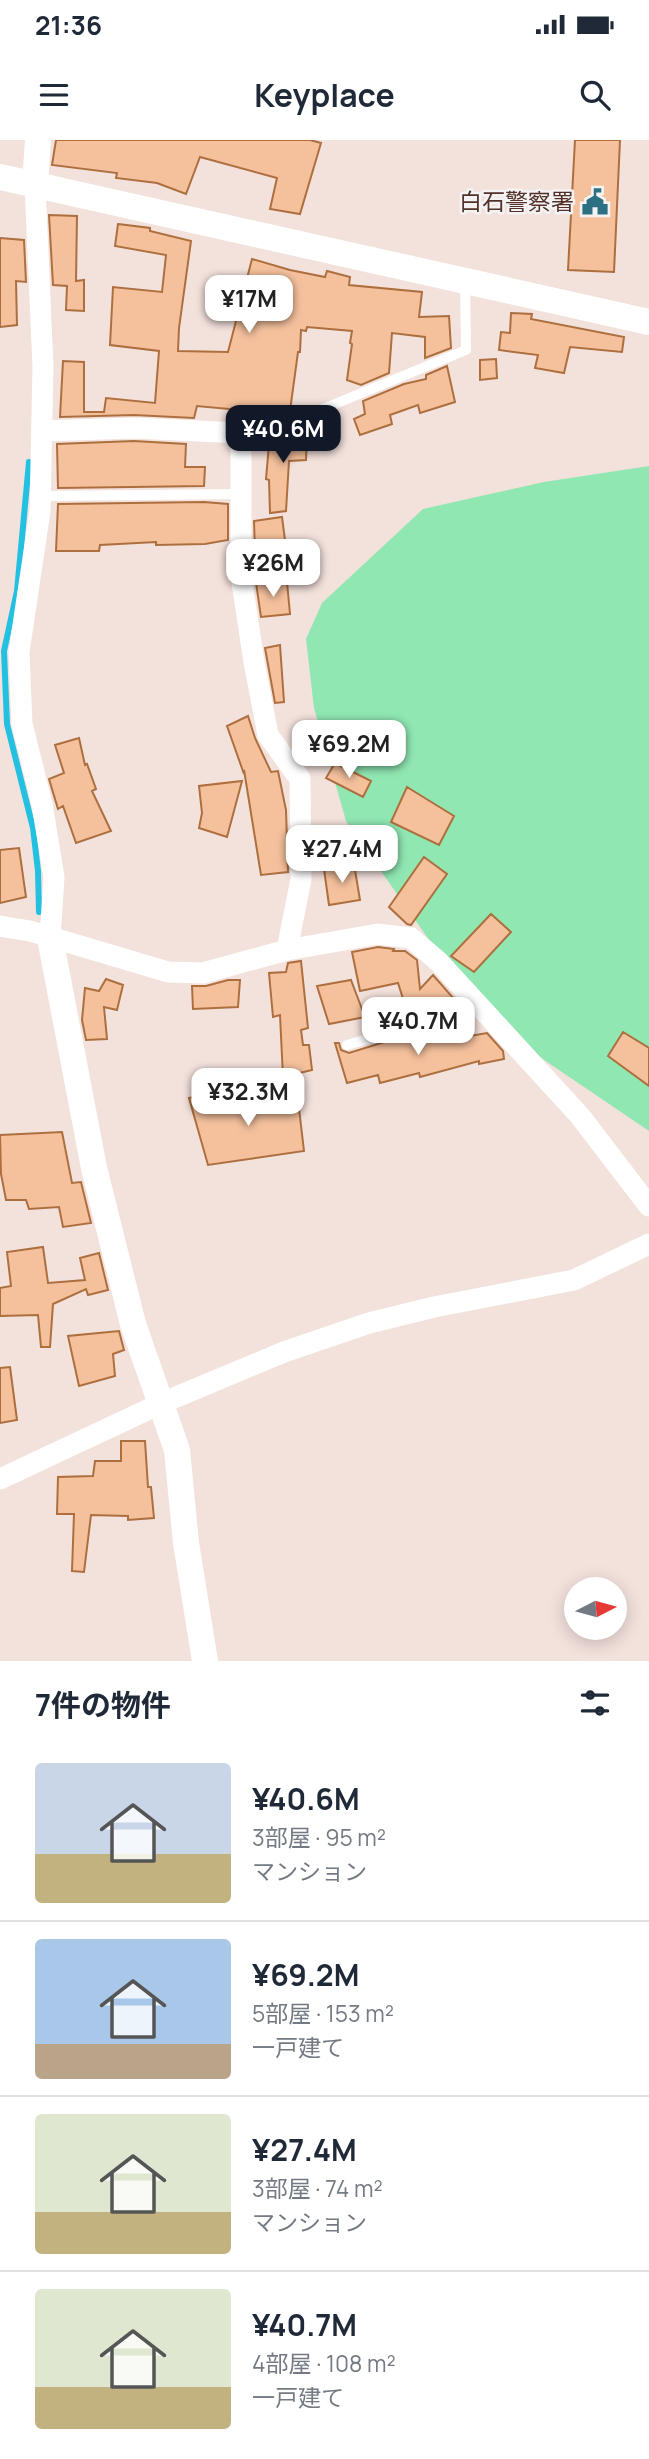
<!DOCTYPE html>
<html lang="ja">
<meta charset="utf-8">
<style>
:root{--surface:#fff;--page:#f6f6f7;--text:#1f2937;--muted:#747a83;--line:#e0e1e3;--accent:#111827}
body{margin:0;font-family:Manrope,"Noto Sans JP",sans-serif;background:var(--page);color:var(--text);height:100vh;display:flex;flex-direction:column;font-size:26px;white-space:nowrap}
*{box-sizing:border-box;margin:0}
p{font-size:23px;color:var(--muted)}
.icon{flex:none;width:38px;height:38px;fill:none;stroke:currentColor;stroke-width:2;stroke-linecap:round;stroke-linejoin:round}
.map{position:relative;height:1521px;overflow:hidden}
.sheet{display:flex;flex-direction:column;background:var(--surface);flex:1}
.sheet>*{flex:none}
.needle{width:46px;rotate:84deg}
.buttons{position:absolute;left:564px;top:1437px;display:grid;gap:14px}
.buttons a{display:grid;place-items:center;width:63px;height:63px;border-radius:50%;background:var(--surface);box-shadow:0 4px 18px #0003;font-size:35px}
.price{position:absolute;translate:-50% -60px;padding:0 16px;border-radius:14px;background:#fff;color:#222;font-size:23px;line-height:46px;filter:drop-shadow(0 2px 4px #0008)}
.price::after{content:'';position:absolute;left:50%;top:42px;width:21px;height:16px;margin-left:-10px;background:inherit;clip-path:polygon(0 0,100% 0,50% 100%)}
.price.current{background:var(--accent);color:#fff}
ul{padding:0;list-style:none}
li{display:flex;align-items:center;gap:21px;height:175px;padding:0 35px}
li+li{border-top:2px solid var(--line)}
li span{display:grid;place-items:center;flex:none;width:196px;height:140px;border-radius:7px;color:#555}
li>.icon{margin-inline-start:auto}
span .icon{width:84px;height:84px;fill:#fffc;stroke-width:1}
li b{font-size:30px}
h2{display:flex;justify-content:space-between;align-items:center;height:84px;padding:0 35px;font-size:30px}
.status{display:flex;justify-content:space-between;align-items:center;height:49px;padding:0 35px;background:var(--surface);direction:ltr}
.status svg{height:19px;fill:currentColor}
header{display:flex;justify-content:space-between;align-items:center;height:91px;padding:0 35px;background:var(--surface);font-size:32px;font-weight:700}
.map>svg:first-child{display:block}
.green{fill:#90e7b2}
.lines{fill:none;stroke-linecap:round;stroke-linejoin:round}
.stream{stroke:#23c1e1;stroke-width:6}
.building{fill:#f5c19d;stroke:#ae6f3f;stroke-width:2}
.service{stroke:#fff;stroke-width:10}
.minor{stroke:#fff;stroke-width:21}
.tertiary{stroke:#fff;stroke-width:26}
.labels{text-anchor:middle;stroke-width:5;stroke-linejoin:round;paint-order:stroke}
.poi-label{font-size:23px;fill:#533128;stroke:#f3f3f3;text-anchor:end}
</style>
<div class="status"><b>21:36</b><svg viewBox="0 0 49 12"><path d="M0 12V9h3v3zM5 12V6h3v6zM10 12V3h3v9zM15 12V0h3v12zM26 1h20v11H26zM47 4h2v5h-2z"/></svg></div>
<header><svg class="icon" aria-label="menu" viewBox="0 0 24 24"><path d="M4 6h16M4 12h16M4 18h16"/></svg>Keyplace<svg class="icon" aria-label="search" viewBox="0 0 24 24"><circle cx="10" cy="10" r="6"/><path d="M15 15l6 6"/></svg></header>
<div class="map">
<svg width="649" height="1521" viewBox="0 0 649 1521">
<rect width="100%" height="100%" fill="#f3e1dc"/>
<path class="green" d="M649,326V991L485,880L346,681L314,568L306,499L322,463L423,369L544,342Z"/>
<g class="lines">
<path class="stream" d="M29,322L17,451L4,511L7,584L33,688L38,731L39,772"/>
</g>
<path class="building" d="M56,0H310L321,3L300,74L270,69L277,38L200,17L186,54L157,43L116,38L117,33L52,25Z
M575,0H620L614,132L568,130Z
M49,75L77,76L76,141L84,140V171L66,170L67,146L53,145Z
M118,84L150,88V91L191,101L179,188L178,211L228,212L252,119L290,130L325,137L327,131L350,137L349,145L422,152L419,177L449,176L451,208L425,218V197L392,193L389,233L361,245L347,240L352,204L350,203L352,191L307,187L306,191L301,190L300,212H298L290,271L272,276V273L197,266L194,278L134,275L60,277L63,221L84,222V272H104L106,258L155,263L159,211L110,205L113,147L162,152L166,115L115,106Z
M0,98L24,100L26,142L16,141L17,185L0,187Z
M511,173L532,174L531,179L624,197L622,212L570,207L564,233L535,228L538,215L499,210L501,192L510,193Z
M496,219L497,238L480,240V220Z
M447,226L455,262L420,273L418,265L390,275L392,284L360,295L354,279L365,274L363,261L404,244L426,239V235Z
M288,288L287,294L307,295L306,320L289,321L286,371L270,373L269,340L266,339L270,293Z
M134,301L186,304L185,327H205L204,346L58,348L57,304Z
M204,362L228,364V400L205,404L156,405V402L100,405L99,411H56L58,364Z
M282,377L289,431L274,433L271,409L255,411L254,381Z
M287,442L290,474L261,477L256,443Z
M280,505L284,562L275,563L265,508Z
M248,576L255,598L271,632L278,631L286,670L288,732L261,735L244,630V634L227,586Z
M79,598L85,625L87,624L96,649L92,651L111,691L76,703L63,666L58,669L49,639L64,633L55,605Z
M335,623L371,641L363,657L326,638Z
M242,641L227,697L199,688L202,673L199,646Z
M407,647L454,676L439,705L391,682Z
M19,708L26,757L0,763V710Z
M424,717L447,734L411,785L407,784L389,767Z
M354,724L360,760L329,765L324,729Z
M491,774L511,792L474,832L451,816Z
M378,807L394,809L393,811H405L417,820L420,849L433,835L455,860L400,870L405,865L398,843L360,851L352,812Z
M301,821L308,888L301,890L303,905H309L312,930L283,937L280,875L273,877L269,833L286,832L288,823Z
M106,839L123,845L117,870L104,867L107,899L86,900L82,880L85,848L99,851Z
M228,840H240L238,867L193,869L192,846H206Z
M351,840L365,877L329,884L317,846Z
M623,892L649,908V946L608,916Z
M457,893L458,898L487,893L503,911L504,919L479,924V921L420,937L419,933L380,943L378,935L347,943L335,903H339L341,910L349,913L391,900L423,898Z
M217,952L222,971L266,964V954L297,952L304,1011L208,1025L189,958Z
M62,992L72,1043L81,1042L91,1083L63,1087L59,1067L29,1069L26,1060H6L1,1034L0,995Z
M43,1107L48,1143L85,1140L80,1118L99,1113L108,1150L88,1155L86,1149L53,1164L50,1207H41L38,1175L0,1176V1148L11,1146L7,1112Z
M119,1191L124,1210L113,1214L115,1236L79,1246L68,1196Z
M10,1227L17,1280L0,1283V1228Z
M121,1301H145L148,1347H151L154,1378L128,1380V1376L91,1375L84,1432L72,1431L74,1374H57L58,1337L93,1336L95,1321H121Z"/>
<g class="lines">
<path class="service" d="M241,293L313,273L466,210L465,141
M41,356L243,354
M347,905L480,866"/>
<path class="minor" d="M35,45L43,227L40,371L19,512L22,584L42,664L54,737L50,798
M42,291L134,288L241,293V436L254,522L268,595L300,639L301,739L287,810
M0,786L30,791L168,832L203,833L287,810L378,794L411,798L439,822L580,976L649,1066
M0,1339L162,1263L284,1212L369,1183L434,1167L574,1140L649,1104"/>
<path class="tertiary" d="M0,37L649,182
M35,45L38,0
M50,798L94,1028L133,1184L177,1310L186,1403L205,1521"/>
</g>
<defs>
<g id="civic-bare" transform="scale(2.1)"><path d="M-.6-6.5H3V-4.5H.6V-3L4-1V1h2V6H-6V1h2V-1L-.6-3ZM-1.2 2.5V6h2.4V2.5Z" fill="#2c7081" stroke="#f3f3f3" stroke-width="2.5" paint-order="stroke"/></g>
</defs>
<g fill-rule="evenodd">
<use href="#civic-bare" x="595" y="62"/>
</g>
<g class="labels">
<g class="poi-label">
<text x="574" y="70">白石警察署</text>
</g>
</g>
</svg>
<div class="buttons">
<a><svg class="needle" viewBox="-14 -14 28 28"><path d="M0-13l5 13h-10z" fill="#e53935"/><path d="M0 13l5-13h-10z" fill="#747a83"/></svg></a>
</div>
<b class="price" style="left:249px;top:195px">¥17M</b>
<b class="price current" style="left:283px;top:325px">¥40.6M</b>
<b class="price" style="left:273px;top:459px">¥26M</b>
<b class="price" style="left:349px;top:640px">¥69.2M</b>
<b class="price" style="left:342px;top:745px">¥27.4M</b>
<b class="price" style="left:418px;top:917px">¥40.7M</b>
<b class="price" style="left:248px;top:988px">¥32.3M</b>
</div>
<section class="sheet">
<h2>7件の物件<svg class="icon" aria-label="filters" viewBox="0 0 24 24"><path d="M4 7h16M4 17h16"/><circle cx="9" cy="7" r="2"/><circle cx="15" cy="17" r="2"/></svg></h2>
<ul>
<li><span style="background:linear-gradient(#c9d6e8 65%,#c2b280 0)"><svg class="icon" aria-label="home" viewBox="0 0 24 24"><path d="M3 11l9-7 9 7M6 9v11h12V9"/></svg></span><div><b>¥40.6M</b><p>3部屋 · 95 m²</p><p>マンション</p></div></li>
<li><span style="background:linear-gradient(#a9c7e8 75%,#b9a48a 0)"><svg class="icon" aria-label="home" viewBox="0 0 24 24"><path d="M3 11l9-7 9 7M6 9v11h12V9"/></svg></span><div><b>¥69.2M</b><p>5部屋 · 153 m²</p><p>一戸建て</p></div></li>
<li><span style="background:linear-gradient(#dfe7d0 70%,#c2b280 0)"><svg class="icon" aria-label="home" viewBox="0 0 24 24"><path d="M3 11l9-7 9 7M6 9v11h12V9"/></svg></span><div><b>¥27.4M</b><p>3部屋 · 74 m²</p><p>マンション</p></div></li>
<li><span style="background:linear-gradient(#dfe7d0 70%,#c2b280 0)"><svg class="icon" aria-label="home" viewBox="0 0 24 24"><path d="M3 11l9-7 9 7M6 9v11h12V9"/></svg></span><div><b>¥40.7M</b><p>4部屋 · 108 m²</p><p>一戸建て</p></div></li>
</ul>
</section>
